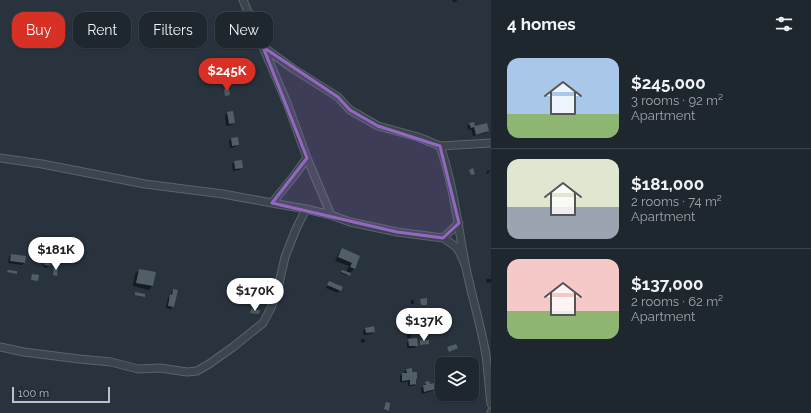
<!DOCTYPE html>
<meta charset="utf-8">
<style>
:root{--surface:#1e262e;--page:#2b323a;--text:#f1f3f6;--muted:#a1a5aa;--line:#3c434a;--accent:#d93025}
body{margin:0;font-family:Raleway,sans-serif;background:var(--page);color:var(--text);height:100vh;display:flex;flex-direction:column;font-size:15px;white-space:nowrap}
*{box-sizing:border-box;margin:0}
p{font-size:13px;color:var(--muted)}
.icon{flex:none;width:22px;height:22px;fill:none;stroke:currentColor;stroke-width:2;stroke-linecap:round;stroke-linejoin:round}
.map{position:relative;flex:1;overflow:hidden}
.side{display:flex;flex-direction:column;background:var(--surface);width:320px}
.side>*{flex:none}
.guide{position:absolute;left:12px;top:12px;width:380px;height:36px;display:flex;gap:8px}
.controls{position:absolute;left:435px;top:357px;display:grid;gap:8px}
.controls a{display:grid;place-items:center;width:44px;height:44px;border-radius:8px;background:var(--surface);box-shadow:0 1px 3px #0004,0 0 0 1px var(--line);font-size:20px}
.scale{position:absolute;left:12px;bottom:10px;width:98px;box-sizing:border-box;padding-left:4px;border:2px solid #b8c0c8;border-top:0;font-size:11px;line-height:14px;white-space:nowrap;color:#b8c0c8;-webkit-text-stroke:3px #202a32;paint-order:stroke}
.price{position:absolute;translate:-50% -34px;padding:0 9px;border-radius:14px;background:#fff;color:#222;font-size:13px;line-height:26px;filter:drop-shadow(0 1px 2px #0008)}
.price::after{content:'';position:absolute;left:50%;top:24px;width:12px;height:9px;margin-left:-6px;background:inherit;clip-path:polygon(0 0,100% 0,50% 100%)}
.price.on{background:var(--accent);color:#fff}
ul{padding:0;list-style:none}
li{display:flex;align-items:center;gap:12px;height:100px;padding:0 16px}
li+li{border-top:1px solid var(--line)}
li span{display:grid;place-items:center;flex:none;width:112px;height:80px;border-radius:12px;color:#555}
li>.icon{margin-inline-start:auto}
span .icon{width:48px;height:48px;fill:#fffc;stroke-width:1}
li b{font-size:17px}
h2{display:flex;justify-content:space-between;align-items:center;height:48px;padding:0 16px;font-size:17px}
.tag{padding:0 14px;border-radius:12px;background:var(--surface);box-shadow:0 1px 3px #0004,0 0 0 1px var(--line);font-size:14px;line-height:36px}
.tag.on{background:var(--accent);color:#fff}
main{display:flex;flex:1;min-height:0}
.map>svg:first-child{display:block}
.shadow{fill:#0007}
.building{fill:#515e67}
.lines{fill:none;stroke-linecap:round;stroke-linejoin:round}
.minor-casing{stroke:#59636b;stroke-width:9}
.minor{stroke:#3c454d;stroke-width:7}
.marked{fill:#9367c3;fill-opacity:0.2;stroke:#9367c3;stroke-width:3;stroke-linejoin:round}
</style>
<main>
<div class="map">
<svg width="491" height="413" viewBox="0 0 491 413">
<rect width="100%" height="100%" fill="#28333d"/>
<path class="shadow" d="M452,0H457V1L454,3Z
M227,113L234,123L232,125L226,126L225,115Z
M470,124L475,127L488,131L486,133L473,136L471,129L468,130L467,126Z
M237,138L238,145L235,147L230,148L229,141L231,139Z
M235,162L242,168L239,170L233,171L232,164Z
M490,170L489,173L486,174L487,171Z
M342,250L359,257L354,269L349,274L348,276L341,273V272H346L349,266L335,261L339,253Z
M47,254L49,266L47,268L43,267L45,257Z
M11,255L25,257L24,263L22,265L8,263L9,257Z
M139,270L155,273L152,286L149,290L133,286L135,274Z
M487,279H491V282L487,283L486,280Z
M329,282L340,290L338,293L326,288Z
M244,288L246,298L243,301L240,300L242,291Z
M174,290L173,306L171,309L166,308L168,298L171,296V292Z
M251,290L264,301L262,303L248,301L249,293Z
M411,300H414V304H411Z
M419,320V323L415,324V322Z
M407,326H410V329L409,330H406V327Z
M428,326L429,329L427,330L425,328Z
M373,327L374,331L371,334L364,335L363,331L365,329Z
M407,334H411V337L410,338H407Z
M361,339H365V342L361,343Z
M409,340L417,345L414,348H407V342Z
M446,359L456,364H444L443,361Z
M407,370L412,373L416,379L415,380V384L413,386H408V382H400V376L402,374H404V372Z
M426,383L435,389L432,391L422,394L421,389Z"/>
<path class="building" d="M229,88L230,95L225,96L224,89Z
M233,111L235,123L229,124L227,112Z
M474,122L475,126L487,123L489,131L476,135L474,127L471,128L469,123Z
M238,137L239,145L232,146L231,138Z
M242,160L243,168L235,169L234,161Z
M473,168L475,174L471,175L469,170Z
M342,248L360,256L355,269L350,267L352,263L338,257Z
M47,253L53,255L50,266L44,265Z
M11,254L26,256L25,263L10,261Z
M54,266L58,267L57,276L53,275Z
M139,269L156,272L153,286L136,283Z
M8,270L17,271V274L7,272Z
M342,270L351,273L350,276L341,272Z
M32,274L39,275L38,281L31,280Z
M329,281L343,287L341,291L327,285Z
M244,287L249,288L247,299L242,298Z
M173,289L178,290L174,307L168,306L170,294L172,295Z
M251,289L266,291L265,301L249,299Z
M135,292L145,294V297L135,295Z
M427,298V305H421L420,299Z
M251,309L260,310L259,314L250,313Z
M374,326L375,332L366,333L365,328Z
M417,338L418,346H409L408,339Z
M420,340H429V344L420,345Z
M456,344L458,348L449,352L447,347Z
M452,357L453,361L456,360L457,364H447L445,358Z
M412,368V372H417V379H416V384L410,385V380L402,381V373H407L406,369Z
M429,381L430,384L434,383L436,389L424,392L423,385H426L425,382Z
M386,402L390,403L389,411L384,409Z"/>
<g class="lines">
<g class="minor-casing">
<path id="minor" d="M243,0L287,103L307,158L331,215
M263,47L292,68L338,97L350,110L378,126L418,137L440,146C454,186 458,228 466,268C472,297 481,326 486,355C488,371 489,388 491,404
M440,146L491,143
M0,158L42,164L145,184L223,194L272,203L306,209L331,215L350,222L397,232L443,238L455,246L459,251L466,267
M272,203L294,176L307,158
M443,238L459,223
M0,347L24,352L79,359L111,362L138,369L160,368L187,372L197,371L209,364L233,347L263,323L271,308L278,288L285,257L296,229L306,209
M491,413V412"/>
</g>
<use href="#minor" class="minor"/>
</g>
<path class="marked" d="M263,47L338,97L350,110L378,126L440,146L459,223L443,238L397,232L272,203L307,158Z"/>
</svg>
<div class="controls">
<a><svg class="icon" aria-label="layers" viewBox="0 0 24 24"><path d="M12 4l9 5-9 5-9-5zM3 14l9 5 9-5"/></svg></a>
</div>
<div class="scale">100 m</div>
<b class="price on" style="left:227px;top:92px">$245K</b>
<b class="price" style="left:56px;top:271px">$181K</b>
<b class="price" style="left:255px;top:312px">$170K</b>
<b class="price" style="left:424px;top:342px">$137K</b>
<div class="guide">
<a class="tag on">Buy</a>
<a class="tag">Rent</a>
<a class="tag">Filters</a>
<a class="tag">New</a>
</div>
</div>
<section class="side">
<h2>4 homes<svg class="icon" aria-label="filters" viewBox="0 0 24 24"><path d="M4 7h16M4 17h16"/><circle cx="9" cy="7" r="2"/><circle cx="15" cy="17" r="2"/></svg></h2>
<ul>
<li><span style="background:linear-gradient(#a9c7e8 70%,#8fb573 0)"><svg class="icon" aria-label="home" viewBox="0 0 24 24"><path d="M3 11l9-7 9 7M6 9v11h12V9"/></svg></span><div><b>$245,000</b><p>3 rooms · 92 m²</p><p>Apartment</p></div></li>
<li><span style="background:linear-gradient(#dfe7d0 60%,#9aa5b1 0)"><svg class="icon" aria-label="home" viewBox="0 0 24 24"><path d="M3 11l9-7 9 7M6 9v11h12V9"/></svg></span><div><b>$181,000</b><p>2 rooms · 74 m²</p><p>Apartment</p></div></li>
<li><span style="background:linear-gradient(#f6c9c9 65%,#8fb573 0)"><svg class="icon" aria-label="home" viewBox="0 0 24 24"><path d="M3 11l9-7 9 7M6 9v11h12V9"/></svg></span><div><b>$137,000</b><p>2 rooms · 62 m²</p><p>Apartment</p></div></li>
</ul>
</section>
</main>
